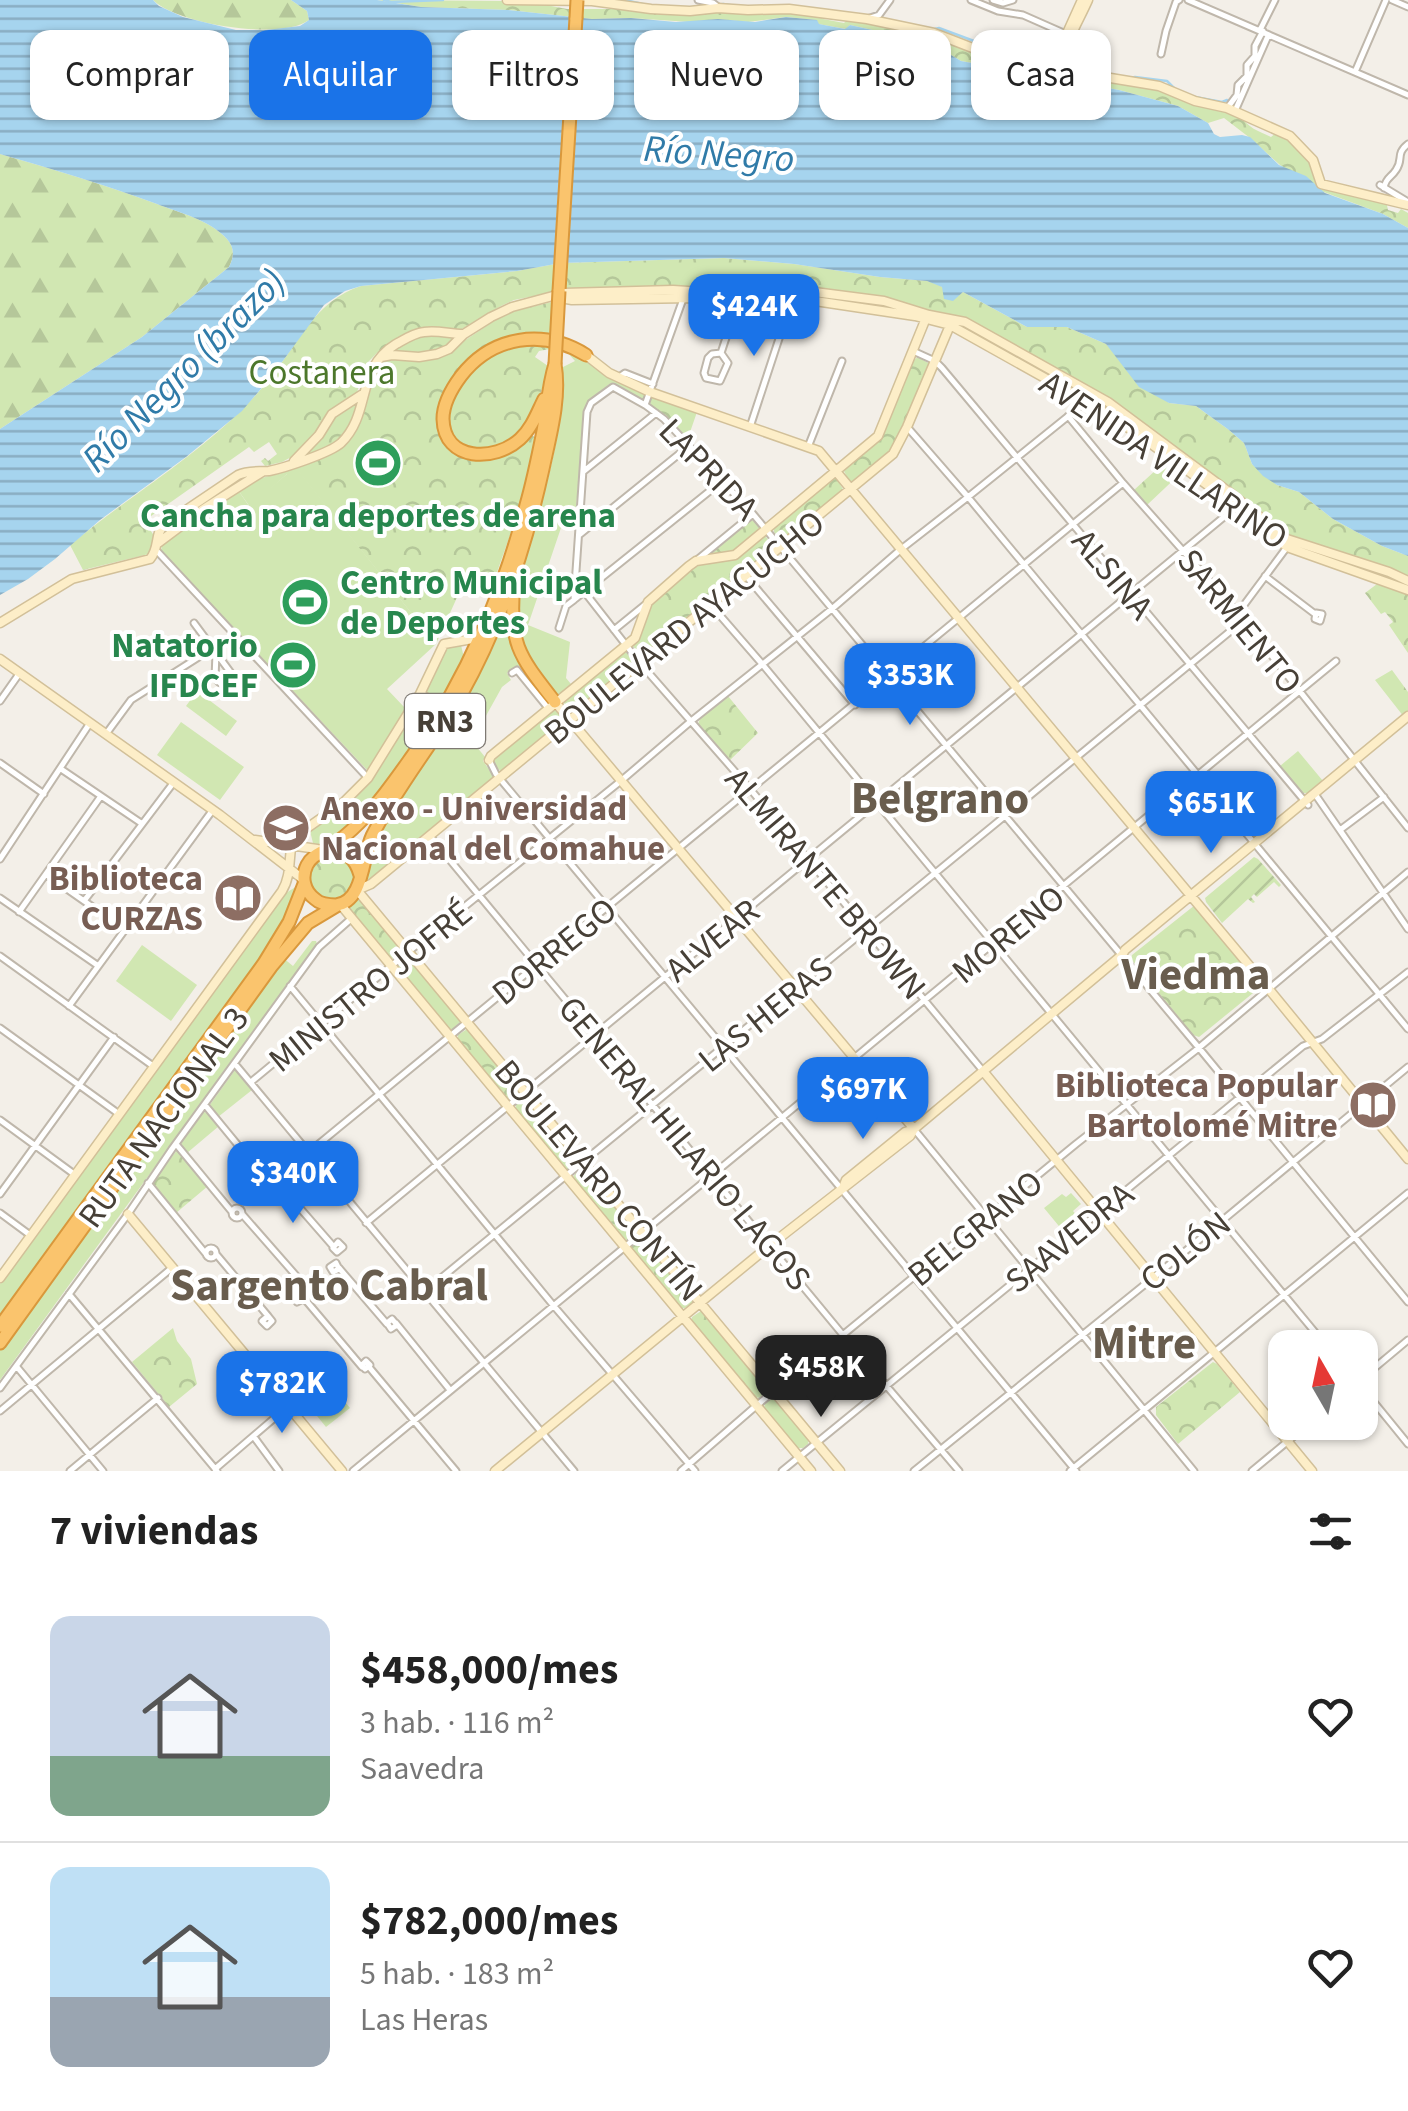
<!DOCTYPE html>
<html lang="es">
<meta charset="utf-8">
<style>
:root{--surface:#fff;--page:#f2f2f2;--text:#222;--muted:#767676;--line:#e0e0e0;--accent:#1a73e8}
body{margin:0;font-family:"Source Sans 3",sans-serif;background:var(--page);color:var(--text);height:100vh;display:flex;flex-direction:column;font-size:38px;white-space:nowrap}
*{box-sizing:border-box;margin:0}
p{font-size:32px;color:var(--muted)}
.icon{flex:none;width:55px;height:55px;fill:none;stroke:currentColor;stroke-width:2;stroke-linecap:round;stroke-linejoin:round}
.map{position:relative;height:1471px;overflow:hidden}
.details{display:flex;flex-direction:column;background:var(--surface);flex:1}
.details>*{flex:none}
.top-card{position:absolute;left:30px;top:30px;width:1350px;height:90px;display:flex;gap:20px}
.needle{width:65px;rotate:351deg}
.buttons{position:absolute;left:1268px;top:1330px;display:grid;gap:20px}
.buttons a{display:grid;place-items:center;width:110px;height:110px;border-radius:20px;background:var(--surface);box-shadow:0 2px 8px #0004;font-size:50px}
.price{position:absolute;translate:-50% -85px;padding:0 22px;border-radius:20px;background:var(--accent);color:#fff;font-size:32px;line-height:65px;filter:drop-shadow(0 2px 5px #0008)}
.price::after{content:'';position:absolute;left:50%;top:60px;width:30px;height:22px;margin-left:-15px;background:inherit;clip-path:polygon(0 0,100% 0,50% 100%)}
.price.selected{background:#222;color:#fff}
ul{padding:0;list-style:none}
li{display:flex;align-items:center;gap:30px;height:250px;padding:0 50px}
li+li{border-top:2px solid var(--line)}
li span{display:grid;place-items:center;flex:none;width:280px;height:200px;border-radius:20px;color:#555}
li>.icon{margin-inline-start:auto}
span .icon{width:120px;height:120px;fill:#fffc;stroke-width:1}
li b{font-size:42px}
h2{display:flex;justify-content:space-between;align-items:center;height:120px;padding:0 50px;font-size:42px}
.chip{padding:0 35px;border-radius:20px;background:var(--surface);box-shadow:0 2px 8px #0004;font-size:35px;line-height:90px}
.chip.selected{background:var(--accent);color:#fff}
.map>svg:first-child{display:block}
.grass{fill:#d1e7b2}
.forest{fill:url(#forest-firs)}
.park{fill:url(#park-crowns)}
.garden{fill:url(#garden-furrows)}
.water{fill:url(#water-rules)}
.lines{fill:none;stroke-linecap:round;stroke-linejoin:round}
.stream{stroke:#a6d4ee;stroke-width:2.5}
.street-casing{stroke:#bfb7ab;stroke-width:9}
.secondary-casing{stroke:#d2c099;stroke-width:11}
.highway-casing{stroke:#d9983c;stroke-width:15}
.street{stroke:#fff;stroke-width:5}
.secondary{stroke:#fdeec8;stroke-width:8}
.highway{stroke:#fac46d;stroke-width:11}
.highway-bridge-casing{stroke:#d9983c;stroke-width:15;stroke-linecap:butt}
.highway-bridge{stroke:#fac46d;stroke-width:11}
.labels{text-anchor:middle;stroke-width:8;stroke-linejoin:round;paint-order:stroke}
.shield{fill:#fff;stroke:#7e7973;stroke-width:2.5}
.shield-label{font-size:32px;font-weight:bold;fill:#474037}
.park-label{font-size:35px;fill:#4c772b;stroke:#fff}
.street-label{font-size:35px;fill:#474037;stroke:#fff}
.leisure-label{font-size:35px;font-weight:bold;fill:#27864d;stroke:#fff}
.education-label{font-size:35px;font-weight:bold;fill:#785e54;stroke:#fff;text-anchor:end}
.water-label{font-size:38px;font-style:italic;fill:#307ba8;stroke:#fff}
.district-label{font-size:45px;font-weight:bold;fill:#695d4e;stroke:#fff}
</style>
<div class="map">
<svg width="1408" height="1471" viewBox="0 0 1408 1471">
<defs>
<pattern id="forest-firs" width="22" height="20" patternUnits="userSpaceOnUse" patternTransform="scale(2.5)"><rect width="22" height="20" fill="#d1e7b2"/><path d="M5 1l3.5 6h-7zM16 11l3.5 6h-7z" fill="#b5c79a"/></pattern>
<pattern id="park-crowns" width="20" height="18" patternUnits="userSpaceOnUse" patternTransform="scale(2.5)"><rect width="20" height="18" fill="#d1e7b2"/><path d="M2 6a3 3 0 1 1 6 0M12 15a3 3 0 1 1 6 0" fill="none" stroke="#b5c79a"/></pattern>
<pattern id="garden-furrows" width="10" height="10" patternUnits="userSpaceOnUse" patternTransform="scale(2.5)"><rect width="10" height="10" fill="#d1e7b2"/><path d="M-1 1l2-2M0 10L10 0M9 11l2-2" fill="none" stroke="#b5c79a"/></pattern>
<pattern id="water-rules" width="6" height="5" patternUnits="userSpaceOnUse" patternTransform="scale(2.5)"><rect width="6" height="5" fill="#a6d4ee"/><path d="M0 2.5h6" fill="none" stroke="#89adc2"/></pattern>
</defs>
<rect width="100%" height="100%" fill="#f3efe8"/>
<path class="grass" d="M566,351H574L646,395L645,399L641,400L618,385L611,383L589,400L585,407L575,519H564L528,625L570,642L566,678L571,684L559,695L554,694C545,682 532,670 525,657C504,610 526,559 539,513C551,468 566,415 561,368L575,361Z
M298,470L436,644L387,689L405,708L403,716L368,771L161,551L162,545L238,490L249,506L287,474Z
M504,616L509,618L548,702L518,667L507,673L511,680L502,687L472,741L485,757L483,761L493,775V780L371,882L364,883L370,848Z
M461,645L464,658L443,699L434,698L427,692V686L446,647Z
M197,691L237,721L226,736L186,706Z
M426,701L435,706L437,712L414,747L355,824L323,846L313,843L310,831L313,826L348,803L367,785L416,706Z
M181,722L244,767L220,800L157,755Z
M1298,751L1323,781L1308,793H1303L1280,766Z
M297,886L293,905L264,959L0,1320V1284L286,893Z
M312,941H316L317,944L0,1380V1348L282,957L293,966Z
M142,945L197,985L171,1021L116,981Z
M235,1070L252,1090L218,1117L209,1106Z
M525,1099L576,1159L575,1165L566,1170L516,1110V1105Z
M204,1112L208,1113L219,1126L187,1153L181,1143Z
M1071,1193L1081,1204L1073,1211L1079,1218L1063,1231L1044,1208L1062,1194L1066,1197Z
M328,1381L350,1408L326,1427L304,1400Z
M771,1399H776L809,1439L808,1444L803,1448H797L764,1408L765,1404Z"/>
<path class="forest" d="M153,0H291L307,11L309,20C281,41 176,24 153,0Z
M0,154C53,169 105,185 157,204C180,213 210,220 227,239C235,248 234,257 229,267L142,337L0,429Z"/>
<path class="park" d="M377,0L507,1L530,2L567,9H617L623,5L789,11L819,14L823,19L844,23L848,19L933,35L983,55L1044,64C1050,71 1065,77 1074,75L1159,88L1197,106L1240,115C1248,128 1258,131 1271,137L1277,132L1285,135L1312,162L1316,180L1386,201L1388,210L1398,213L1401,209L1408,213V228L1383,214L1321,191L1280,165L1250,138L1224,118L1208,123L1178,106L1119,90L961,61L931,43L850,25L846,29L818,24L816,20L786,17L748,22L718,19L689,22L631,18L592,19L508,10L421,7Z
M724,258L794,264L880,277L927,281L938,284L956,297L963,292L1027,327H1067L1106,344L1169,403L1196,406L1229,430L1244,443L1252,464L1277,485L1299,492L1333,519L1382,546L1408,556V578L1288,536L1164,440L966,319L800,288L764,294L559,291L514,300L501,306L460,330L437,329L388,346L377,353L367,363L356,395L299,453L282,462L265,466L261,461L265,458L268,461L277,454L269,442L254,452L249,447L144,521L155,537L149,554L83,570L70,545C137,489 217,446 271,377C300,341 315,301 361,286L517,271L561,263Z
M552,302L550,336L528,335L459,372L442,431L472,458L530,434L536,438L521,504L490,592L464,582L436,644L298,471L290,477L287,474L250,507L238,490L255,480L289,470L337,450L369,388L376,370L383,361L389,358L420,359L455,347L494,321L514,311Z
M434,333L451,337L452,343C432,356 414,354 391,351L411,338Z
M516,344L550,345V349L539,351L535,357L548,366L538,404L524,430L491,452C481,451 469,450 460,444C431,424 458,377 480,362C491,355 504,350 516,344Z
M918,357L930,364L892,450L854,482L849,481L844,471L883,436L912,361Z
M654,397L697,412L688,438L667,418L651,406L649,398Z
M357,403L358,406C347,437 339,444 307,455L308,451L333,416Z
M1168,459L1183,471L1147,505L1134,490Z
M833,479H837L844,491L784,541L780,540L774,532V527Z
M752,520L759,526L758,531L735,551L708,555Z
M765,536L775,547L641,657L632,645L652,602L696,565L737,557Z
M1381,581L1408,592V653L1389,625L1393,622L1385,612L1381,614L1365,593Z
M622,653H627L634,663L575,713H570L563,701Z
M1392,670L1408,692V713L1404,717L1375,680Z
M728,696L758,733L728,762L698,724L700,719Z
M552,709L556,710L563,717L561,724L502,772L492,764L493,758Z
M330,852L351,863C360,894 343,909 313,894C305,866 305,867 330,852Z
M357,897L401,948L400,955L395,959L388,958L346,906Z
M1195,905L1260,982L1258,989L1199,1037L1193,1035L1131,959L1132,955Z
M405,959L411,960L459,1019L460,1022L453,1029H447L398,969L399,964Z
M467,1029L517,1087L516,1093L511,1098L505,1097L458,1040V1035Z
M177,1150L208,1186L176,1213L152,1183Z
M579,1170L586,1171L635,1229L634,1235L628,1240L622,1239L572,1178Z
M642,1240L693,1298L692,1303L685,1308H679L631,1249L632,1246Z
M701,1311L765,1386L766,1393L759,1398L753,1396L692,1323V1317Z
M173,1328L177,1341L191,1359L197,1384L169,1407L132,1362Z
M1213,1362L1217,1364L1240,1392L1178,1444L1156,1415V1407Z"/>
<path class="garden" d="M1254,857L1258,859L1281,885L1279,887L1274,882L1257,897L1254,894L1251,897L1255,902L1253,903L1248,899L1222,923L1206,902L1205,898Z"/>
<path class="water" d="M0,0H153L159,6L183,17L236,30H266L300,26L309,20L307,11L291,0H377L421,7L508,10L592,19L631,18L676,22L718,19L755,22L786,17L817,20L819,24L845,29L850,25L931,43L961,61L1119,90L1178,106L1208,123L1214,134L1220,137L1242,135L1250,137L1279,165L1306,176L1325,193L1383,214L1408,228V556L1382,546L1333,519L1299,492L1277,485L1263,476L1252,464L1244,443L1229,430L1196,406L1169,403L1139,387L1106,344L1067,327H1027L963,292L953,301L944,299L942,287L927,281L880,277L794,264L724,258L561,263L517,271L361,286L345,291L324,305L271,377L242,411L186,457L100,520L55,559L28,579L0,595V429L142,337L229,267C234,257 235,248 227,239C210,220 180,213 157,204C105,185 53,169 0,154Z"/>
<g class="lines">
<path class="stream" d="M384,0L391,2L443,0
M625,0L647,5
M723,4L736,6
M935,29L939,28L982,44L985,49
M1131,78L1135,77L1167,81L1174,88
M1195,97L1222,102L1227,100"/>
<g class="street-casing">
<path id="street" d="M698,0L713,3L718,7
M971,0L998,11L1023,15L1066,34
M993,0L1003,3L1013,0
M1188,0L1408,95
M1392,0L1408,7
M870,18L879,15L890,0
M1260,30L1275,0
M1161,54L1166,31L1176,2L1179,0
M1355,72L1386,0
M1228,107L1237,95L1238,85L1247,76V65L1255,56V46L1263,31
M1235,111L1268,36
M1380,185L1408,202
M1384,188C1386,177 1391,178 1396,170C1404,159 1395,154 1408,144
M913,351L935,361L942,368L1308,805
M721,353L728,363L720,381L706,378L704,373L708,358L712,354Z
M721,353L739,298
M618,378L625,373L653,384
M645,405L683,299
M1068,416L1123,483L1238,613L1408,828
M750,427L792,299
M908,428L968,497L1408,1029
M808,447L842,361
M584,471L656,413
M579,535L689,446
M156,550L368,778
M697,560L753,514
M746,576L855,705
M1265,576L1315,614
M576,581L640,663L751,790L983,1071
M575,599L721,482
M711,605L763,665L1328,1348
M1238,613L1287,547
M1316,613L1322,614L1320,621L1315,619Z
M194,623L231,673L232,679L225,685L221,684L215,678L216,653
M559,628L566,606L574,600L587,412L591,403L613,387L645,405L664,419L753,514L1199,1048L1408,1302
M614,630L646,604
M512,673L517,670L548,708
M0,701L19,674
M106,734L131,700L213,648
M489,760L496,774L1076,1471
M0,763L44,794
M61,769L141,823
M1317,797L1408,929
M1340,830L1384,797
M430,836L843,1335L959,1471
M0,859L90,723
M47,875L124,929
M0,898L97,965
M84,901L174,782
M19,912L101,796
M0,956L153,1066
M290,986L553,1305L695,1471
M69,1006L212,811
M0,1028L119,1114
M235,1064L574,1471
M251,1082L408,952L622,780L690,722L833,608L900,550L968,497L1087,401
M205,1105L269,1183
M0,1120L74,1174
M914,1129L1194,1471
M176,1144L232,1212
M309,1152L1123,483
M273,1177L278,1180L275,1186L269,1182Z
M148,1183L206,1254
M278,1183L333,1246
M0,1194L114,1037
M232 1213a5 5 0 1 1 10 0a5 5 0 1 1-10 0Z
M0,1213L30,1235
M242,1214L306,1287
M366,1223L1236,507
M338,1242L343,1247L337,1252L333,1248Z
M206 1253a5 5 0 1 1 10 0a5 5 0 1 1-10 0Z
M216,1254L268,1316
M336,1263L339,1269L333,1272L330,1267Z
M339,1268L387,1324
M312,1283L314,1290L309,1291L307,1286Z
M424,1292L1244,620
M300,1293L303,1299L297,1302L294,1297Z
M69,1294L217,1471
M303,1297L362,1367
M268,1316L272,1321L267,1326L262,1321Z
M392,1319L397,1325L391,1329L387,1323Z
M396,1323L450,1390
M366,1361L370,1365L365,1369L362,1365Z
M17,1367L103,1471
M369,1367L456,1471
M1360,1380L1408,1340
M1360,1385L1408,1444
M0,1388L128,1214L172,1149L319,947L352,918
M0,1411L173,1267
M254,1437L279,1471
M215,1469L327,1373
M70,1471L158,1398
M353,1471L1336,661
M681,1471L756,1406L1076,1144L1195,1051L1408,872
M782,1471L1303,1046L1322,1039L1408,972
M914,1471L1154,1277L1408,1067
M1070,1471L1408,1193
M1252,1471L1311,1422"/>
</g>
<g class="secondary-casing">
<path id="secondary" d="M507,0L592,1L651,9L690,11L718,8L748,10L789,9L867,19L934,33L983,52L1012,61L1055,62L1074,72L1159,86L1195,101L1227,108L1290,136L1313,160L1321,184L1408,205
M1049,63L1059,51L1082,0
M1064,68C1063,44 1079,21 1088,0
M555,297L572,300L691,298L765,302L795,298L915,316L950,325L1093,405L1139,435L1232,503L1287,547L1408,590
M586,355L609,373L650,392L819,451L1268,988L1408,1159
M381,357L392,355L419,357L437,354L449,349L464,334L491,317L512,307L564,293L673,290L765,296L799,290L884,301L929,315L965,322L1108,402L1233,495L1287,539L1389,572L1408,581
M294,461L319,435L332,414L361,395
M158,543L202,510L262,472
M0,623L72,579L150,559C160,548 154,534 164,525L238,475C248,470 258,472 269,471C284,468 330,453 341,443C372,413 355,369 396,344C405,339 414,333 424,332C438,330 450,334 463,334
M0,659L220,815L304,880
M420,694L443,707
M555,702L914,1129
M489,760L491,756L635,638L648,602L689,566L696,561L735,555L878,436L926,318
M255,840L324,850
M357,890L371,884L893,454L907,427L951,323
M357,890L840,1471
M340,904L811,1471
M983,1071L1312,1471
M843,1188L846,1180L905,1132L914,1129
M128,1214L342,1471
M0,1278L282,891C292,875 288,856 293,838L344,802L368,778L420,694L444,644L478,638
M495,1471L769,1246L910,1136L914,1129L1122,955L1125,950L1408,716"/>
</g>
<g class="highway-casing">
<path id="highway" d="M559,291L576,18
M555,364C561,398 550,436 543,469C526,546 500,626 461,695C433,744 397,787 372,836C362,857 364,902 336,905C329,905 320,904 315,899C304,891 301,877 307,865C312,855 321,853 330,847C339,841 351,831 359,823C380,802 397,777 415,752C466,679 504,591 526,505C533,481 538,456 543,431C547,409 548,386 555,364Z
M544,399C537,413 532,428 520,439C495,462 444,462 443,419C443,403 452,388 461,376C492,336 543,328 586,355
M514,584C508,644 520,657 555,702
M328,849C345,851 355,857 360,875
M0,1326L264,963L289,922L304,884
M0,1343L271,967L308,923L338,905"/>
</g>
<use href="#street" class="street"/>
<use href="#secondary" class="secondary"/>
<use href="#highway" class="highway"/>
<g class="highway-bridge-casing">
<path id="highway-bridge" d="M576,18L577,0
M555,364L559,291"/>
</g>
<use href="#highway-bridge" class="highway-bridge"/>
</g>
<defs>
<g id="stadium-disc" transform="scale(2.5)"><circle r="9.5" fill="#2e9e5b" stroke="#fff"/><path d="M0-5a6.5 5 0 1 0 0 10a6.5 5 0 1 0 0-10ZM-3.5-1.8h7v3.6h-7Z" fill="#fff"/></g>
<g id="university-disc" transform="scale(2.5)"><circle r="9.5" fill="#8d6e63" stroke="#fff"/><path d="M0-5L7-2L0 1L-7-2ZM-4 1L0 2.5L4 1V4Q0 6-4 4Z" fill="#fff"/></g>
<g id="library-disc" transform="scale(2.5)"><circle r="9.5" fill="#8d6e63" stroke="#fff"/><path d="M-6-4Q-3-5.5-.7-3.5V5Q-3 3-6 4ZM6-4Q3-5.5 .7-3.5V5Q3 3 6 4Z" fill="#fff"/></g>
</defs>
<g fill-rule="evenodd">
<use href="#stadium-disc" x="378" y="463"/>
<use href="#stadium-disc" x="305" y="602"/>
<use href="#stadium-disc" x="293" y="665"/>
<use href="#university-disc" x="286" y="828"/>
<use href="#library-disc" x="238" y="898"/>
<use href="#library-disc" x="1373" y="1105"/>
</g>
<g class="labels">
<rect class="shield" x="405" y="694" width="80" height="54" rx="8"/>
<g class="shield-label">
<text x="445" y="732">RN3</text>
</g>
<g class="park-label">
<text x="322" y="384">Costanera</text>
</g>
<g class="street-label">
<text transform="translate(1164 460) rotate(34)" y="12">AVENIDA VILLARINO</text>
<text transform="translate(709 469) rotate(46)" y="12">LAPRIDA</text>
<text transform="translate(1113 574) rotate(50)" y="12">ALSINA</text>
<text transform="translate(1240 621) rotate(51)" y="12">SARMIENTO</text>
<text transform="translate(684 627) rotate(-39)" y="12">BOULEVARD AYACUCHO</text>
<text transform="translate(826 883) rotate(50)" y="12">ALMIRANTE BROWN</text>
<text transform="translate(1008 934) rotate(-39)" y="12">MORENO</text>
<text transform="translate(712 940) rotate(-39)" y="12">ALVEAR</text>
<text transform="translate(554 951) rotate(-39)" y="12">DORREGO</text>
<text transform="translate(370 986) rotate(-39)" y="12">MINISTRO JOFRÉ</text>
<text transform="translate(765 1014) rotate(-39)" y="12">LAS HERAS</text>
<text transform="translate(163 1117) rotate(-54)" y="12">RUTA NACIONAL 3</text>
<text transform="translate(685 1143) rotate(50)" y="12">GENERAL HILARIO LAGOS</text>
<text transform="translate(599 1180) rotate(50)" y="12">BOULEVARD CONTÍN</text>
<text transform="translate(975 1228) rotate(-39)" y="12">BELGRANO</text>
<text transform="translate(1069 1237) rotate(-39)" y="12">SAAVEDRA</text>
<text transform="translate(1185 1251) rotate(-39)" y="12">COLÓN</text>
</g>
<g class="leisure-label">
<text x="378" y="527">Cancha para deportes de arena</text>
<text x="340" y="594" text-anchor="start">Centro Municipal<tspan x="340" dy="40">de Deportes</tspan></text>
<text x="258" y="657" text-anchor="end">Natatorio<tspan x="258" dy="40">IFDCEF</tspan></text>
</g>
<g class="education-label">
<text x="321" y="820" text-anchor="start">Anexo - Universidad<tspan x="321" dy="40">Nacional del Comahue</tspan></text>
<text x="203" y="890">Biblioteca<tspan x="203" dy="40">CURZAS</tspan></text>
<text x="1338" y="1097">Biblioteca Popular<tspan x="1338" dy="40">Bartolomé Mitre</tspan></text>
</g>
<g class="water-label">
<text transform="translate(719 153) rotate(4)" y="13">Río Negro</text>
<text transform="translate(183 370) rotate(-45)" y="13">Río Negro (brazo)</text>
</g>
<g class="district-label">
<text x="940" y="813">Belgrano</text>
<text x="1196" y="989">Viedma</text>
<text x="329" y="1300">Sargento Cabral</text>
<text x="1144" y="1358">Mitre</text>
</g>
</g>
</svg>
<div class="buttons">
<a><svg class="needle" viewBox="-14 -14 28 28"><path d="M0-13l5 13h-10z" fill="#e53935"/><path d="M0 13l5-13h-10z" fill="#767676"/></svg></a>
</div>
<b class="price" style="left:754px;top:359px">$424K</b>
<b class="price" style="left:910px;top:728px">$353K</b>
<b class="price" style="left:1211px;top:856px">$651K</b>
<b class="price" style="left:863px;top:1142px">$697K</b>
<b class="price" style="left:293px;top:1226px">$340K</b>
<b class="price selected" style="left:821px;top:1420px">$458K</b>
<b class="price" style="left:282px;top:1436px">$782K</b>
<div class="top-card">
<a class="chip">Comprar</a>
<a class="chip selected">Alquilar</a>
<a class="chip">Filtros</a>
<a class="chip">Nuevo</a>
<a class="chip">Piso</a>
<a class="chip">Casa</a>
</div>
</div>
<section class="details">
<h2>7 viviendas<svg class="icon" aria-label="filters" viewBox="0 0 24 24"><path d="M4 7h16M4 17h16"/><circle cx="9" cy="7" r="2"/><circle cx="15" cy="17" r="2"/></svg></h2>
<ul>
<li><span style="background:linear-gradient(#c9d6e8 70%,#7fa58c 0)"><svg class="icon" aria-label="home" viewBox="0 0 24 24"><path d="M3 11l9-7 9 7M6 9v11h12V9"/></svg></span><div><b>$458,000/mes</b><p>3 hab. · 116 m²</p><p>Saavedra</p></div><svg class="icon" aria-label="heart" viewBox="0 0 24 24"><path d="M12 20l-8-8c-3-5 5-10 8-4 3-6 11-1 8 4z"/></svg></li>
<li><span style="background:linear-gradient(#bfe0f5 65%,#9aa5b1 0)"><svg class="icon" aria-label="home" viewBox="0 0 24 24"><path d="M3 11l9-7 9 7M6 9v11h12V9"/></svg></span><div><b>$782,000/mes</b><p>5 hab. · 183 m²</p><p>Las Heras</p></div><svg class="icon" aria-label="heart" viewBox="0 0 24 24"><path d="M12 20l-8-8c-3-5 5-10 8-4 3-6 11-1 8 4z"/></svg></li>
</ul>
</section>
